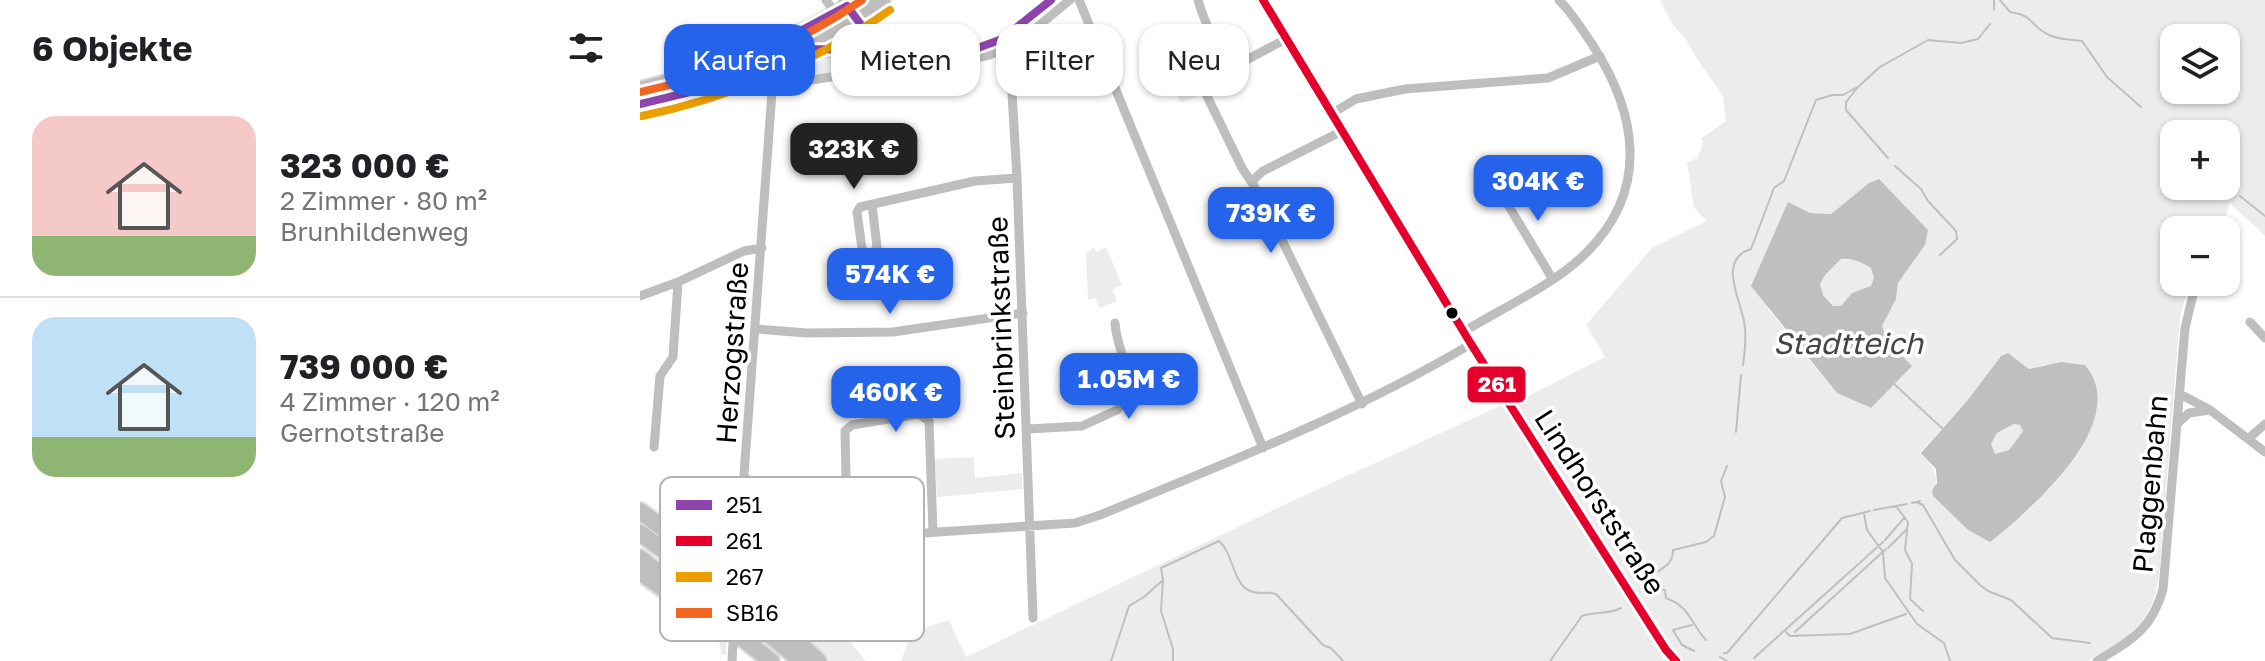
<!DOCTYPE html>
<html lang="de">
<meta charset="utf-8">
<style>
:root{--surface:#fff;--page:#f2f2f2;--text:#202124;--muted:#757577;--line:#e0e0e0;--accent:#2563eb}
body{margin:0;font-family:"Golos Text",sans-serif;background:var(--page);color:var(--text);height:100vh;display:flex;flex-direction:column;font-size:30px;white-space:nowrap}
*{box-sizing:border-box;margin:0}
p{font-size:26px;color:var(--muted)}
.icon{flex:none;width:44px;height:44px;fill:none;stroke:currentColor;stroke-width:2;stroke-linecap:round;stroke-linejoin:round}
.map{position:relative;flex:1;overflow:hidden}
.sheet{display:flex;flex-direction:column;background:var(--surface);width:640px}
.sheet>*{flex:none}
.top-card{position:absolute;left:24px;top:24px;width:760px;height:72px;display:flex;gap:16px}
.fabs{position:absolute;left:1520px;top:24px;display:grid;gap:16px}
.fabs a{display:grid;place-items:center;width:80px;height:80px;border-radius:16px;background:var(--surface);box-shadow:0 2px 6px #0004;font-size:40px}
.price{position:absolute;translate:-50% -68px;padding:0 18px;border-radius:16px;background:var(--accent);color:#fff;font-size:26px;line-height:52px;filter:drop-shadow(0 2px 4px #0008)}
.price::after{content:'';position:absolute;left:50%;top:48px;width:24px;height:18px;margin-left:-12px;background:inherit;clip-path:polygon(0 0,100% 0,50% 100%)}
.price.selected{background:#222;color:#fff}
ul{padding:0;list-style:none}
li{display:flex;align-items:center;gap:24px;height:200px;padding:0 32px}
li+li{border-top:2px solid var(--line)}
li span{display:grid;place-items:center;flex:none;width:224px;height:160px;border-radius:24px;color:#555}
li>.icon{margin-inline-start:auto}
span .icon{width:96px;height:96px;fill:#fffc;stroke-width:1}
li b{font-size:34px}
h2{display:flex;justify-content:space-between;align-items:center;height:96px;padding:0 32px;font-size:34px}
.pill{padding:0 28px;border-radius:24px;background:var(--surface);box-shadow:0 2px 6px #0004;font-size:28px;line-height:72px}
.pill.selected{background:var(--accent);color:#fff}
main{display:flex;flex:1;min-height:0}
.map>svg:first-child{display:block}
.green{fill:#ececec;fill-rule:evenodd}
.water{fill:#bfbfbf;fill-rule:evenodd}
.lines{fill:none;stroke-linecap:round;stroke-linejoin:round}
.stream{stroke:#bfbfbf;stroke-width:2}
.primary-casing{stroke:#dbdbdb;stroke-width:18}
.motorway-casing{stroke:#dbdbdb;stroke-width:20}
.minor{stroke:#bebebe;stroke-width:9}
.tertiary{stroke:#bebebe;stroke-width:11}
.primary{stroke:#bebebe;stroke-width:14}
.motorway{stroke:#bebebe;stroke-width:16}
.minor-bridge{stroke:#bebebe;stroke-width:9}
.bus-1-casing{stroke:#fff;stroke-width:14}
.bus-2-casing{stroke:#fff;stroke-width:14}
.bus-3-casing{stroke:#fff;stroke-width:14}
.bus-4-casing{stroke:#fff;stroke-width:14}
.bus-1{stroke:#8e44ad;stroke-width:8}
.bus-2{stroke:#e4002b;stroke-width:8}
.bus-3{stroke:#eb9e00;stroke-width:8}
.bus-4{stroke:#f26522;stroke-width:8}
.bus-dot{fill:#000;stroke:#fff;stroke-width:3}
.labels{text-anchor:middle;stroke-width:7;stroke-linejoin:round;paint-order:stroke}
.street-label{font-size:28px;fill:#000;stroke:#fff}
.water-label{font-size:30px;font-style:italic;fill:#444;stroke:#fff}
.key{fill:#fff;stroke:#b2b2b2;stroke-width:2}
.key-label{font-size:22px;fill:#000}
.line-badge{stroke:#fff;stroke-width:3}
.badge-label{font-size:22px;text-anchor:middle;font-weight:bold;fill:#fff}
</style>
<main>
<section class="sheet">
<h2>6 Objekte<svg class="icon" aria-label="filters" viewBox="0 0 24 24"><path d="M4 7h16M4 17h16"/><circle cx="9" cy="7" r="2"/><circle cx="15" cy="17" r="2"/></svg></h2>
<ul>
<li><span style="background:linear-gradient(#f6c9c9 75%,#8fb573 0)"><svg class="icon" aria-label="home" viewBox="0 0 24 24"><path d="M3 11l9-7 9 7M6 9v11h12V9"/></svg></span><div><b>323 000 €</b><p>2 Zimmer · 80 m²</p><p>Brunhildenweg</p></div></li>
<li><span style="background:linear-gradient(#bfe0f5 75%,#8fb573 0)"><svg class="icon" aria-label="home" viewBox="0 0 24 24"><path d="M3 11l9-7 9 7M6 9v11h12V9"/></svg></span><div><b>739 000 €</b><p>4 Zimmer · 120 m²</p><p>Gernotstraße</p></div></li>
</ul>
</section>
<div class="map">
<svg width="1625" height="661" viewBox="0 0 1625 661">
<rect width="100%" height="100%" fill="#fff"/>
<path class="green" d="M1020,0H1625V236L1590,203L1581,230H1534V282H1549L1540,318L1519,576C1511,628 1490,634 1449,661H1041L1030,648L876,402L965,357L946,325L1012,248L1066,221L1054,207L1047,162L1058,158L1063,141L1061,139L1086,121L1083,96L1053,53L1047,41L1033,25ZM1534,38H1586V90H1534ZM1534,134H1586V186H1534ZM1229,183L1285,245L1258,283L1256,299L1242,326L1248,342L1231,408L1197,393L1128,309L1147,203L1170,213L1191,214ZM1368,353L1389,369L1406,364L1445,440L1418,480L1384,515L1328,530L1293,496C1300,476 1294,468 1281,452L1327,401L1361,356Z
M199,51L196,72L140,80L130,86L101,93L102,86L172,55Z
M217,53L227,57L230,64L203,71L205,60Z
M551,66L564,94L541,103L529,76Z
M454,247L456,252L466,247L482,285L472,290L477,301L460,308L455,298L448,300L446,253Z
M1201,259C1212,259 1223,263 1231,268L1234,278L1231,286L1212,293L1201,307L1193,306L1183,295L1180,284L1185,275Z
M862,405L1027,661H261L272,632L309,620L326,657L648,503Z
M1374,424L1380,425L1383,430L1369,450L1355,454L1351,444L1357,433Z
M334,457L335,478L382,473V489L297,497L295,459Z
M106,561L118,565L164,604L167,603L171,585L178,587L185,582L258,597L211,643L226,661H189L105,583Z
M0,579L87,640L86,655H82L79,642L0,585Z"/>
<path class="water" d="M1239,179L1288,230L1285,245L1258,283L1256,299L1242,326L1248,342L1272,366L1231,408L1197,393L1111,286L1148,202L1170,213L1191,214L1229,183ZM1201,259C1211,258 1223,263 1231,268L1234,278L1231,286L1212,293L1201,306H1193L1183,295L1180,284L1185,275Z
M1368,353L1389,369L1421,362L1445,365C1493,421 1391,510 1350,542L1328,530L1293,496L1292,490L1297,483L1296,469L1281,453L1327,401L1361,356ZM1374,424L1380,425L1383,431L1369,450L1355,454L1351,444L1357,433Z"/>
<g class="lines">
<path class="stream" d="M1354,0V10
M1360,0L1370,12C1394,15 1390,26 1409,35C1419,40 1431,39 1442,41L1467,77L1501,107
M1218,87L1206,102V110L1248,158
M1255,166L1281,189L1288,201L1316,231L1317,239L1300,255
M1600,196L1625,216
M1103,365C1105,351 1107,335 1104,321C1099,297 1078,259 1111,249L1134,188L1144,181L1176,100L1192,95H1203L1219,86L1240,67L1288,40L1321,43L1338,39L1350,24
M1253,383L1304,430
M1096,432L1101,375
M1276,502L1283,505L1315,560L1340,585L1348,591L1371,600L1412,638L1450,643
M1272,503L1280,501
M1256,506L1268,522L1265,550L1272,564L1270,599L1283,611
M1234,510L1267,504
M1224,514L1227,530L1243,552L1245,578L1277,624L1304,643L1310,661
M1245,540L1265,517
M1248,548L1267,529
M523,580L521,611L533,649V661
M1052,625L1033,630L1042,645L1054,651
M1146,632L1150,636L1210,634L1266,614
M1155,632L1246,549
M1066,640C1050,622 1050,607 1026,598L1025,590L1013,588L1009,578C1019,568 1033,568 1033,550L1066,542L1074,536L1085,497L1081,481L1087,466
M1084,653H1087L1202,518L1230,511
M1080,657L1087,661
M1114,658L1243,542
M471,661L489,606L504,597L523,580L521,568L579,541C594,554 592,583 610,591C619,595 628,591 636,594L683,645L691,648L703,661
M910,661L942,616C955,611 968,615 981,608"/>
<g class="primary-casing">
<path id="primary" d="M168,49L224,50
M0,89C77,70 149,44 216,0
M0,104C86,89 173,53 243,0"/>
</g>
<g class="motorway-casing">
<path id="motorway" d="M0,511L92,580L178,661
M0,533L64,580L161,661
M0,558L131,661
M0,572L38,599"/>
</g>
<path class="minor" d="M186,0C197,15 208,40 224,50C256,72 331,58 362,39C379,28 395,12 411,0
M203,0L233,41L257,59
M439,0L623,448
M558,0C563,18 579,57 595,66L646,39
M362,39L370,59L377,178L393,618
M319,57C361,65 399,24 430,0
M566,94L602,168L620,195L722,404
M691,114L716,99L765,89L908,78L960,56
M860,174L859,190L912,278
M612,181L623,171L702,131
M232,205L237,247L234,252L227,253L222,249L217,212L220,207L335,181L377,178
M0,296L38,282
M1610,322L1625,338
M117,329L167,333L253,332L383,313
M823,332C861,309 917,283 947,252C1010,189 997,113 952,44C942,29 932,13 919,0
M1540,394L1570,410L1625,452
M1538,423L1549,413L1570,410
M388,429L442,426L477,410C501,380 477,356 475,323
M1608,439L1625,424
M14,447L20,376L33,357L38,282L104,251L122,248
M105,477L112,483L108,529L113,536H200L211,529L219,533H283L435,523L460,515C586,463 713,414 831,344
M211,529L207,522L205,431L212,425L279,414L289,421L293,532
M98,557L132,92L141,85L252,67L260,61
M1457,661C1491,640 1512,630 1523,589L1545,328L1556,282"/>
<path class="tertiary" d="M623,0L831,344L1026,650L1036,661"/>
<use href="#primary" class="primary"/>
<use href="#motorway" class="motorway"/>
<path class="minor-bridge" d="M92,661L98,557"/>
<g class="bus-1-casing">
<path id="bus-1" d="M207,6L233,41L254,57
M134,45L207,6
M0,104L79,85L164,49L224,50L260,61L316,56L362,39L411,0"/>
</g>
<g class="bus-2-casing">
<path id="bus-2" d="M623,0L831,344L1026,650L1036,661"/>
</g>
<g class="bus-3-casing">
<path id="bus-3" d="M2,116C93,97 174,63 250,10"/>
</g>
<g class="bus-4-casing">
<path id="bus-4" d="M0,92C80,75 155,47 222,0"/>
</g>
<use href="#bus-1" class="bus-1"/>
<use href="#bus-2" class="bus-2"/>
<use href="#bus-3" class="bus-3"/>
<use href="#bus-4" class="bus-4"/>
</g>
<circle class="bus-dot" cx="812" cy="313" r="7"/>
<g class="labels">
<g class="street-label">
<text transform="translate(361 328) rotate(-92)" y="10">Steinbrinkstraße</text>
<text transform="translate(92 353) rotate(-86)" y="10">Herzogstraße</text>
<text transform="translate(1510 484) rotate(-85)" y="10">Plaggenbahn</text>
<text transform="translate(960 502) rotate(57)" y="10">Lindhorststraße</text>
</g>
<g class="water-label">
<text x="1208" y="354">Stadtteich</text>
</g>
</g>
<rect x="20" y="477" width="264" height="164" rx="12" class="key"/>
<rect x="36" y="500" width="36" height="10" fill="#8e44ad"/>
<rect x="36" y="536" width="36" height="10" fill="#e4002b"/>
<rect x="36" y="572" width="36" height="10" fill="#eb9e00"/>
<rect x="36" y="608" width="36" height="10" fill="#f26522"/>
<g class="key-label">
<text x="86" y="513">251</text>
<text x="86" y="549">261</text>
<text x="86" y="585">267</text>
<text x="86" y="621">SB16</text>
</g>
<rect class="line-badge" x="826" y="365" width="61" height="39" rx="8" fill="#e4002b"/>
<g class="badge-label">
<text x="857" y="392">261</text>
</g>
</svg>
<div class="fabs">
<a><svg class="icon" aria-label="layers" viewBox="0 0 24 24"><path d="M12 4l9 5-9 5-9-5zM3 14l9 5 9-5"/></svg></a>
<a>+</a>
<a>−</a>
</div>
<b class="price selected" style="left:214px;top:191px">323K €</b>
<b class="price" style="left:898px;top:223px">304K €</b>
<b class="price" style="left:631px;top:255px">739K €</b>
<b class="price" style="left:250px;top:316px">574K €</b>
<b class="price" style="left:489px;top:421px">1.05M €</b>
<b class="price" style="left:256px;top:434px">460K €</b>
<div class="top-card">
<a class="pill selected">Kaufen</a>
<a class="pill">Mieten</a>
<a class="pill">Filter</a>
<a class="pill">Neu</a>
</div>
</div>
</main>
